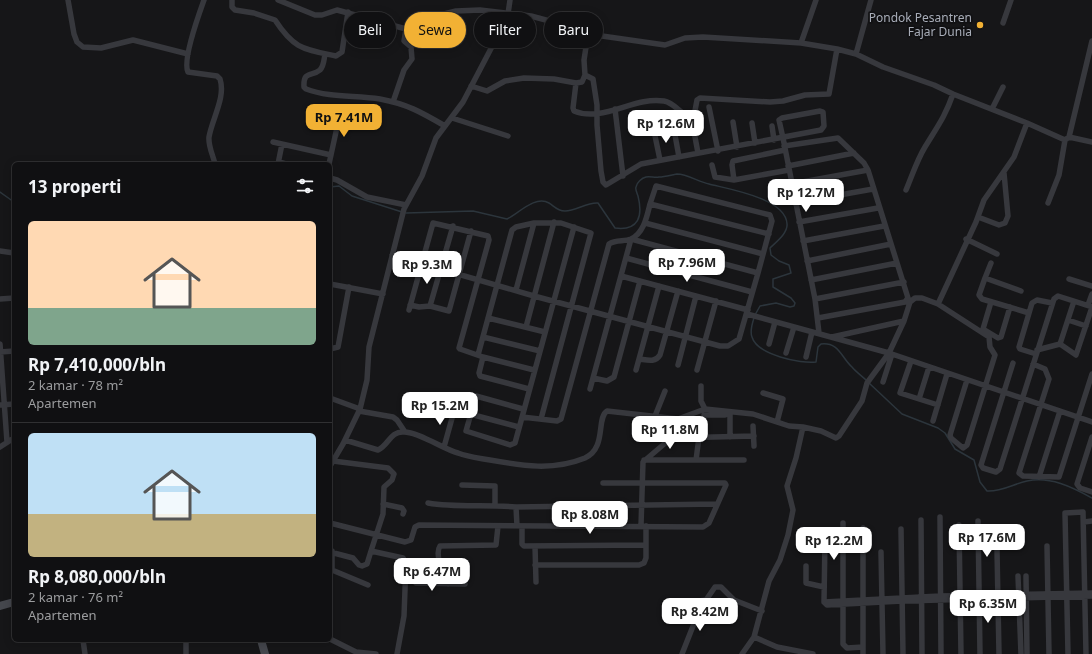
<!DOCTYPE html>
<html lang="id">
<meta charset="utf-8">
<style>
:root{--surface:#101012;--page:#1e1e20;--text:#f1f3f6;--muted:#9c9d9f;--line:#303032;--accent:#f2b134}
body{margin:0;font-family:"Noto Sans",sans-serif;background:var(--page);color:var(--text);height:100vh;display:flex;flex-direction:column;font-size:15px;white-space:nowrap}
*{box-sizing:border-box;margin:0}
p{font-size:13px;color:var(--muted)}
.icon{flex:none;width:22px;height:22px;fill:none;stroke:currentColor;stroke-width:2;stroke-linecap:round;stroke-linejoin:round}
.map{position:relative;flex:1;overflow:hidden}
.panel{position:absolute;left:12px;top:162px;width:320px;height:480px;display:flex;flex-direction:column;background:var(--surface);border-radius:6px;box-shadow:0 2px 10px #0003,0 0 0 1px var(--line)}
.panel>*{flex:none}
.guide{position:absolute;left:344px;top:12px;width:380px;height:36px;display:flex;gap:8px}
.price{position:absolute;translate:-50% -34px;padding:0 9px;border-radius:8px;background:#fff;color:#222;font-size:13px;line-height:26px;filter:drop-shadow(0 1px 2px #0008)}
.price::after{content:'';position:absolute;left:50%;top:24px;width:12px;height:9px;margin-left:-6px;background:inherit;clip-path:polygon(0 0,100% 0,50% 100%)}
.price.active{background:var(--accent);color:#111}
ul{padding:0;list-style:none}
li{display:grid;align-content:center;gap:8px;height:212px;padding:0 16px}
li+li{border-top:1px solid var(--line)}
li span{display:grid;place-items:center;height:124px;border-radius:6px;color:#555}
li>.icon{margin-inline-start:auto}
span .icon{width:72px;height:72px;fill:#fffc;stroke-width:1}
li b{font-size:17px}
h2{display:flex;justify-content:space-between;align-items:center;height:48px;padding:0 16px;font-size:17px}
.tag{padding:0 14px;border-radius:18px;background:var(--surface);box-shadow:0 2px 10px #0003,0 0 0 1px var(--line);font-size:14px;line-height:36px}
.tag.active{background:var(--accent);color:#111}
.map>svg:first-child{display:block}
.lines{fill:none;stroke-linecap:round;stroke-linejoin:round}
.stream{stroke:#2c353c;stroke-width:1.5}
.street{stroke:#37383d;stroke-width:5.5}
.secondary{stroke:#45474d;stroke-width:8}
.poi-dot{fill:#f2b134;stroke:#111113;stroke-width:1.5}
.labels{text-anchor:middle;stroke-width:3.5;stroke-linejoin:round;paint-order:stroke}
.poi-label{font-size:12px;fill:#a8adb8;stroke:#111113;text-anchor:end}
</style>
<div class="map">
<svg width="1092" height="654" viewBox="0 0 1092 654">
<rect width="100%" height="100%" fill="#161618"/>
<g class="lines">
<path class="stream" d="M330,187L339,186L352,196L402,212
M0,192L14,202
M406,213L473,211L507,219C518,214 535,195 549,203C554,206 557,211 565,211C576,211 587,202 598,203L615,228C639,231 643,216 638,196C637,193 635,189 636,187C637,182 642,178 646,177C650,176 655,178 659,177C665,177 671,175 677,174C687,174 699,182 709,184C728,189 786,198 787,224C788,233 776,242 770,248L771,255L779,261L789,265L791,273L773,279V287L791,298L795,303L794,306L790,307L776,303L760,306L755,315
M754,318C752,324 750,332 752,337C757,355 801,364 816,362L818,347L821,344C839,342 841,357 852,367C856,372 862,376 866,380
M869,383L902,414L938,428L945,433L955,449L974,460L980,482L987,491C1001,492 1013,484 1027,481C1050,476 1072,487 1092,498"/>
<path class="street" d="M68,0L74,34L77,42L83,47L101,48L133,40L188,54
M204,0C199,14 182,60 188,72L217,76L220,79C226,97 212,119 209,137C208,146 213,155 215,164
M232,0V7L235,10L254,13L275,20C294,49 303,49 336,56L342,52L348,12
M278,0L315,15H322L337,10L406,29H421L432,23L440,15L456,11L480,10L531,16L568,26L588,34L665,45L685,38L703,37L801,43L837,49L856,54L883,67L934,85L953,94L1027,123L1065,140L1069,137L1092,142
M1003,23L1011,0
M801,43L816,0
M325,54C324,59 324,66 320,70C312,77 303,70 304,87L306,89C330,98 356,95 380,99C407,104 421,112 445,126
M856,54L871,0
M585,75L593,79L597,105V125L601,171L603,182L606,185L641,164L821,130L824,126L823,112L820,111L782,118L779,120L783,138L815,299L819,333
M576,83L573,108L574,111C603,123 634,96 664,101C675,103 680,114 690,117L694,116L697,100L700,98L770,102L783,101L805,95L829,94L837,49
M471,86L487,91L505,81L524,78L554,79L576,83L582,82L585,75L584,60L588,34
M393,102L404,70L412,59L411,47L404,41L406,29
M709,107L718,151
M615,109L623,176
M992,109L1003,87
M452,118L508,136
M692,121L698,153
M733,122L737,147
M752,123L755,143
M673,124L679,157
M772,126L774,140
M654,131L660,160
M1069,137L1092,41
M273,142L331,155
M784,146L838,138L864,163L868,170L908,298L905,302L818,318
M279,162L286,164
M278,164L282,144
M329,164L341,109
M712,165L715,177L734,180L789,170
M788,166L854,153
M330,178L337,180L367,197L406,205
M734,180L732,165L733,161L785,150
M791,184L868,170
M906,190C912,176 917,160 925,147C937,127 945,117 953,94
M771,193L792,189
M795,203L873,189
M1048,203L1059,175L1065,140
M650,204L656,186L770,215L772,221L758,273
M978,217L999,225L1005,223L1008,216L1004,173
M799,222L878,208
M645,223L763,254
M966,239L997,254
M803,241L884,226
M0,251L14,253
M392,255L534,296L720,346H728L739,339L758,273L631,239L590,389
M626,258L752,292
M807,261L891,244
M621,276L748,310
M985,278L991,263
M1069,279L1092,286
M811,280L897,263
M330,284L383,294
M516,290L534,223H561L591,233L541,419
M1021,291L985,278L979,295L982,299L1029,313
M0,299L14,298
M815,299L904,282
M991,302L983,329L998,338L1001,337L1010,307
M938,304L989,337L990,347L995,355L967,445L963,448L951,438L950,435L967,380
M410,305L419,307L430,306L449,311L471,231
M1088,305L1092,294
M430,306L453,226
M409,310L433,223L488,236L489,240L459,348L460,349L483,357L479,373L480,376L529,389
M747,314L889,353L1092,422
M488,318L545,332
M1068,320L1086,326
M526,327L554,222
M483,337L540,351
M832,337L904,321
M0,344L7,442
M769,344L775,322
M1060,344L1074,301
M330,349L338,347L349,287
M1037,350L1060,344L1076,355L1092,307
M0,352L14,351
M786,353L794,327
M1036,354L1020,349L1019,347L1032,303L1037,300L1052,303
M478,355L512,230L516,227L534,223
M483,357L534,370
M806,357L812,332
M639,359C647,360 655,363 660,355L678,291
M911,361L900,393L938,405
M1013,363L981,465L983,468L996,472L1000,469L1054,299L1058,296L1092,307
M1033,364L1045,369L1049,379L1019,473L1023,476L1059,477L1092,374
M678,365L696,296
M636,370L659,286
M697,370L716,301
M593,378L607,381L614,377L640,281
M883,382L892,354
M701,386V401L705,409
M763,393L783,399L777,422
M330,398L360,409
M919,399L929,367
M0,405L14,404
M523,409L476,396L466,431L510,445L515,443L574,227
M359,411L393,417L397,420L405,432
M730,413V437
M470,414L519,427
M704,415H725
M655,416L665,391
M522,417L557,421L561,419L609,244C616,239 624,242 631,239C644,233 647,216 650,204L769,234
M933,421L947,374
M753,426L754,446
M803,427L821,431L836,438L839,436L862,401L867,383L889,353L904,321L910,302L915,298H922L938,304L976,222L984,200L1014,157L1027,123
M1092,437L1077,484L1080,488L1092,492
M345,440L378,450C389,445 390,431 404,432C419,432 443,449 458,453C468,457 479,458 490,460C523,466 553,471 585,458C607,448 596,418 607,411L678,419L705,409L753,414L789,426L803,427L796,458L787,486L793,510L788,535L780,560L769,581L754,637L742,654
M0,447L14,438
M444,447L454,411
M644,460H744
M696,460L699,437
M333,461L388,468L394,474L392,480L384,487L383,514L371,551L403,558L406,563L404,616L397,654
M330,466L343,444L360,409L367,380L369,347L404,209L422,176L436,138L463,102L496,39L508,14L510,0
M1039,477L1060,411
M462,485L495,486V505
M428,503C457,508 487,504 516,507L717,504
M383,504L402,508L404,511L403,514
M516,507L517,526
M940,517L941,654
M921,520L922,654
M978,521L980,654
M1084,522L1092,521
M330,523L405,542L411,540L415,527L419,525L703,527L709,523L726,485L725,483H603
M843,523V644L847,648L863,647
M959,525L961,654
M522,526V544L524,546L645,545
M641,526L643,462L670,439L673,438L754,436
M901,529L903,654
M535,546L536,582
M1047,546L1049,654
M997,550L999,654
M332,551V570L368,585
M330,552L353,558L359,565L362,566L367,564L371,551
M881,552L883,654
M415,564L467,565
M535,565H639L644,563L646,558V526
M806,566V583L824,587
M1018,576L1021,654
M1026,576L1027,654
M416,583L465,584
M448,584C444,574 434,555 440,546L496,545L498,526
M1092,593L940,596L824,602L827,605L902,601L1092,596
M824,602L825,538
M754,637L777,647L813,654
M330,639L356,652L376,654
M83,640L85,654
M186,654V640
M682,654L695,621V604L699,601L706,600L715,587H721L734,600L762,611
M863,654V528
M1068,654L1065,513L1083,512L1086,654"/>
<path class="secondary" d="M0,606L14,602
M261,640L265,654"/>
</g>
<circle class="poi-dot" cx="980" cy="25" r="4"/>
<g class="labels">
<g class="poi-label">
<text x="972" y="22">Pondok Pesantren<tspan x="972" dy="14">Fajar Dunia</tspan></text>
</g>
</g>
</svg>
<b class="price active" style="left:344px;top:138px">Rp 7.41M</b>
<b class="price" style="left:666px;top:144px">Rp 12.6M</b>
<b class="price" style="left:806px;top:213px">Rp 12.7M</b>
<b class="price" style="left:687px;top:283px">Rp 7.96M</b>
<b class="price" style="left:427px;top:285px">Rp 9.3M</b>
<b class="price" style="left:440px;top:426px">Rp 15.2M</b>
<b class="price" style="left:670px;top:450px">Rp 11.8M</b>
<b class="price" style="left:590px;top:535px">Rp 8.08M</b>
<b class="price" style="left:987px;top:558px">Rp 17.6M</b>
<b class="price" style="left:834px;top:561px">Rp 12.2M</b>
<b class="price" style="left:432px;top:592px">Rp 6.47M</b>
<b class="price" style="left:988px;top:624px">Rp 6.35M</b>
<b class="price" style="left:700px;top:632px">Rp 8.42M</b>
<div class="guide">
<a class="tag">Beli</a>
<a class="tag active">Sewa</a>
<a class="tag">Filter</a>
<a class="tag">Baru</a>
</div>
<section class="panel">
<h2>13 properti<svg class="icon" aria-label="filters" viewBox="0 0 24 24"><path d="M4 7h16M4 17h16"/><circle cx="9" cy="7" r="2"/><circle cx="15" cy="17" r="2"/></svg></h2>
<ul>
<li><span style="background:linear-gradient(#ffd9b3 70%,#7fa58c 0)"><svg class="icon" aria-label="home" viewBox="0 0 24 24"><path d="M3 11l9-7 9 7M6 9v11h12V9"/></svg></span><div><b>Rp 7,410,000/bln</b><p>2 kamar · 78 m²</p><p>Apartemen</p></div></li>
<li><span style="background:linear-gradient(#bfe0f5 65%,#c2b280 0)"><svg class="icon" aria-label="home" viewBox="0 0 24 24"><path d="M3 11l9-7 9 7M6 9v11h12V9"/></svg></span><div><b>Rp 8,080,000/bln</b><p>2 kamar · 76 m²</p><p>Apartemen</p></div></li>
</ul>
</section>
</div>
